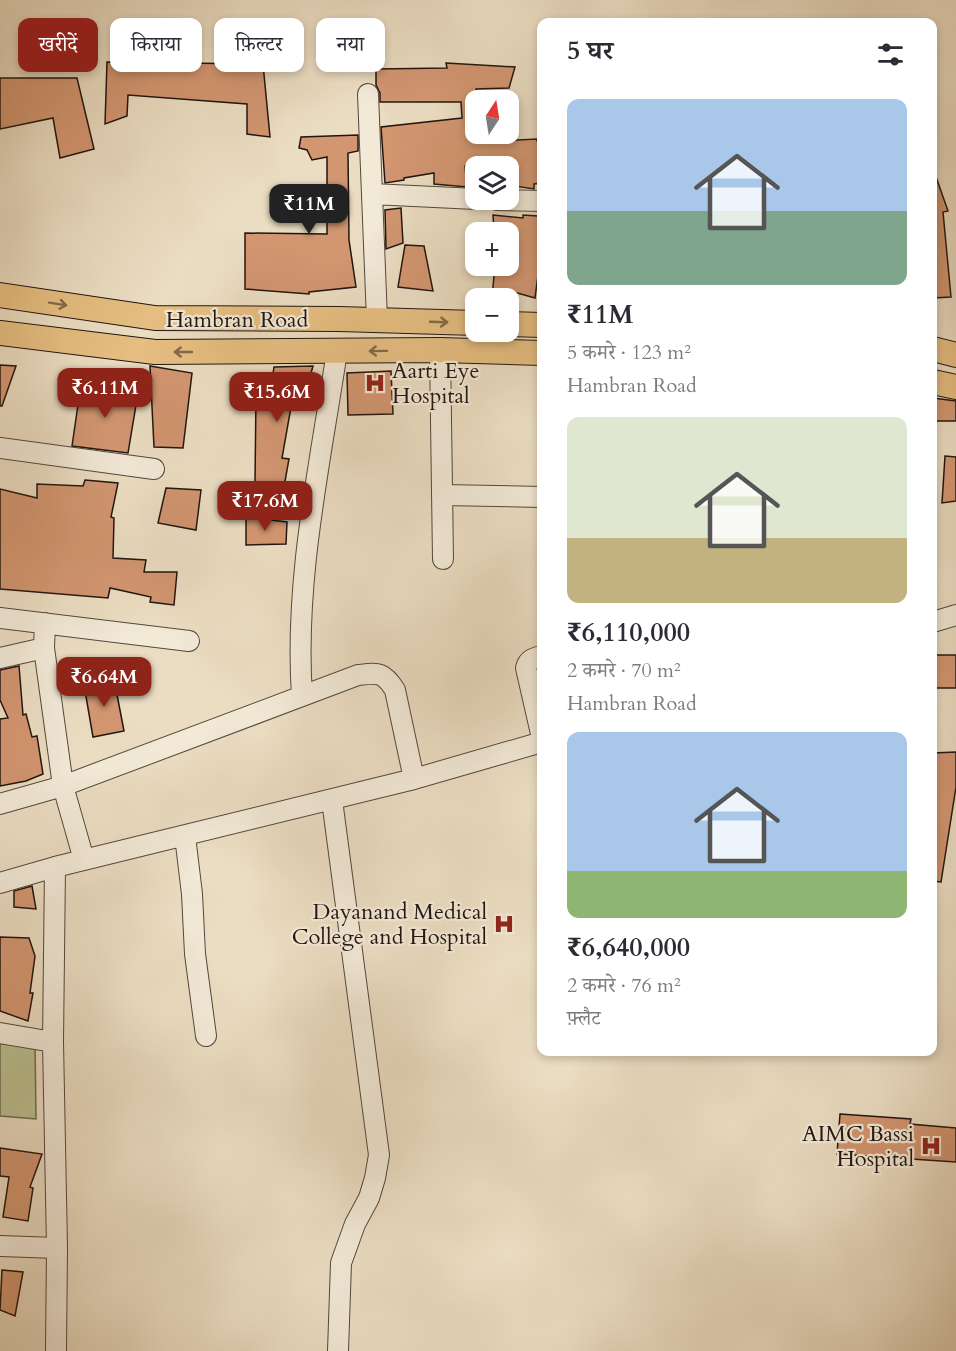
<!DOCTYPE html>
<html lang="hi">
<meta charset="utf-8">
<style>
:root{--surface:#fff;--page:#f2f2f3;--text:#2b2b33;--muted:#7c7c81;--accent:#8f2418}
body{margin:0;font-family:Cardo,"Noto Serif Devanagari",serif;background:var(--page);color:var(--text);height:100vh;display:flex;flex-direction:column;font-size:22px;white-space:nowrap}
*{box-sizing:border-box;margin:0}
p{font-size:20px;color:var(--muted)}
.icon{flex:none;width:33px;height:33px;fill:none;stroke:currentColor;stroke-width:2;stroke-linecap:round;stroke-linejoin:round}
.map{position:relative;flex:1;overflow:hidden}
.panel{position:absolute;left:537px;top:18px;width:400px;height:1038px;display:flex;flex-direction:column;background:var(--surface);border-radius:12px;box-shadow:0 3px 9px #0003}
.panel>*{flex:none}
.hud{position:absolute;left:18px;top:18px;width:429px;height:54px;display:flex;gap:12px}
.needle{width:39px;rotate:12deg}
.buttons{position:absolute;left:465px;top:90px;display:grid;gap:12px}
.buttons a{display:grid;place-items:center;width:54px;height:54px;border-radius:12px;background:var(--surface);box-shadow:0 3px 9px #0003;font-size:30px}
.price{position:absolute;translate:-50% -51px;padding:0 14px;border-radius:12px;background:var(--accent);color:#fff;font-size:20px;line-height:39px;filter:drop-shadow(0 2px 3px #0008)}
.price::after{content:'';position:absolute;left:50%;top:36px;width:18px;height:14px;margin-left:-9px;background:inherit;clip-path:polygon(0 0,100% 0,50% 100%)}
.price.current{background:#222;color:#fff}
ul{padding:0;list-style:none}
li{display:grid;align-content:center;gap:12px;height:318px;padding:0 30px}
li span{display:grid;place-items:center;height:186px;border-radius:12px;color:#555}
li>.icon{margin-inline-start:auto}
span .icon{width:108px;height:108px;fill:#fffc;stroke-width:1}
li b{font-size:26px}
h2{display:flex;justify-content:space-between;align-items:center;height:72px;padding:0 30px;font-size:26px}
.chip{padding:0 21px;border-radius:12px;background:var(--surface);box-shadow:0 3px 9px #0003;font-size:21px;line-height:54px}
.chip.current{background:var(--accent);color:#fff}
.map>svg:first-child{display:block}
.green{fill:#bbc090;stroke:#6e6a50;stroke-width:1.5}
.building{fill:#d29671;stroke:#221510;stroke-width:1.5}
.lines{fill:none;stroke-linecap:round;stroke-linejoin:round}
.minor-casing{stroke:#54473c;stroke-width:22}
.major-casing{stroke:#221510;stroke-width:26}
.minor{stroke:#f2e9d7;stroke-width:20}
.major{stroke:#e6be81;stroke-width:24}
.oneway{stroke:#846a48}
.labels{text-anchor:middle;stroke-width:4.5;stroke-linejoin:round;paint-order:stroke}
.street-label{font-size:22px;fill:#221510;stroke:#f2e9d7}
.poi-label{font-size:22px;fill:#221510;stroke:#f2e9d7;text-anchor:end}
</style>
<div class="map">
<svg width="956" height="1351" viewBox="0 0 956 1351">
<rect width="100%" height="100%" fill="#ebddc2"/>
<filter id="stains"><feTurbulence type="fractalNoise" baseFrequency=".00333" numOctaves="4"/><feColorMatrix values="0 0 0 0 .2 0 0 0 0 .09 0 0 0 0 .02 0 0 0 .5 -.17"/></filter>
<radialGradient id="worn" r=".72"><stop offset=".6" stop-color="#630" stop-opacity="0"/><stop offset="1" stop-color="#630" stop-opacity=".3"/></radialGradient>
<path class="green" d="M0,1039L35,1042L36,1119L0,1116Z"/>
<path class="building" d="M107,62L263,64L270,137L247,134V104L128,95L127,116L105,124Z
M446,63L515,67L509,88L476,89V134H500L501,141L537,139V141H542V183L534,184V189L508,185V166H465L467,187L434,184V173L404,178V180L385,183L381,127L462,118L461,102H380V93L376,85V69L447,68Z
M0,78H77L94,149L60,158L53,118L0,129Z
M358,135V151L348,153L349,240L356,287L309,292V294L245,289V233L327,234V157L312,160L307,150L299,148L301,137Z
M933,174H935L948,211L943,212L951,297L933,298Z
M401,208L403,243L386,249L385,210Z
M493,215L523,218V215L538,216L540,260L535,298L510,291L509,298L492,297L495,266H508V232H494Z
M405,245L424,246L433,291L398,287Z
M0,365L16,366L2,406H0Z
M150,366L192,373L183,448L154,447Z
M313,366L306,391L294,390L282,458L289,459L284,487L255,482L256,396L269,399L274,367Z
M391,371L393,414L348,415L347,373Z
M81,384L138,393L128,453L72,446Z
M933,398L956,401V421H933Z
M945,456L956,457V501L942,503Z
M85,480L118,483L111,517L114,518L113,558L146,560L144,572H177L174,605L150,602L151,597L110,588L108,598L0,589V489L37,498V484L83,486Z
M166,488L201,490L196,530L158,523Z
M246,517L287,522L286,544L246,545Z
M935,655H956V688H936Z
M19,666L23,715L26,714L32,737L37,736L43,774L26,781L0,786V719L8,718L0,700V670Z
M114,679L124,731L93,737L84,685Z
M956,752V787L941,882L933,881V753Z
M32,886L36,909L14,907V891Z
M0,937L29,938L35,956L30,993H33L28,1021L0,1011Z
M840,1114L911,1119L910,1124L956,1128V1162L837,1154Z
M0,1148L42,1154L30,1187L33,1188L28,1221L3,1217L9,1177L0,1176Z
M2,1270L23,1272L15,1316L0,1310Z"/>
<g class="lines">
<g class="minor-casing">
<path id="minor" d="M368,94L377,320
M372,194L476,199
M497,200L542,201
M440,350L443,559
M0,448L154,469
M442,495L542,497
M0,618L189,641
M933,622L956,615
M45,623L44,648L63,786L84,860
M542,656C534,658 528,659 526,668L542,738
M0,658L44,648
M302,696C294,581 320,465 337,351
M332,800L379,1155L375,1178L369,1198L355,1224L341,1263L338,1351
M0,804L63,786L358,675C378,673 383,671 395,690L414,779
M185,836L192,894L195,954L206,1036
M55,867L53,1042L57,1248L56,1351
M0,883L55,867L414,779L542,742
M0,1033L53,1042
M0,1246L57,1248"/>
</g>
<g class="major-casing">
<path id="major" d="M0,295L155,318L339,319L476,323
M508,324L542,325
M0,333L155,352L440,350L542,353
M933,349L956,355
M933,382L956,387"/>
</g>
<use href="#minor" class="minor"/>
<use href="#major" class="major"/>
</g>
<defs><path id="oneway-shaft" d="M-6 0H5M1.5-3L5.5 0L1.5 3" fill="none" stroke-width="1.6" stroke-linecap="round" stroke-linejoin="round" transform="scale(1.5)"/></defs>
<g class="oneway">
<use href="#oneway-shaft" transform="translate(58 304) rotate(9)"/>
<use href="#oneway-shaft" transform="translate(439 322) rotate(2)"/>
<use href="#oneway-shaft" transform="translate(378 351) rotate(179)"/>
<use href="#oneway-shaft" transform="translate(183 352) rotate(180)"/>
</g>
<defs>
<g id="hospital-bare" transform="scale(1.62)"><path d="M-5-5h3v3.5h4V-5h3V5h-3V1.5h-4V5h-3Z" fill="#8f2418" stroke="#f2e9d7" stroke-width="2.5" paint-order="stroke"/></g>
</defs>
<g fill-rule="evenodd">
<use href="#hospital-bare" x="375" y="383"/>
<use href="#hospital-bare" x="504" y="924"/>
<use href="#hospital-bare" x="931" y="1146"/>
</g>
<g class="labels">
<g class="street-label">
<text x="237" y="327">Hambran Road</text>
</g>
<g class="poi-label">
<text x="392" y="378" text-anchor="start">Aarti Eye<tspan x="392" dy="25">Hospital</tspan></text>
<text x="487" y="919">Dayanand Medical<tspan x="487" dy="25">College and Hospital</tspan></text>
<text x="914" y="1141">AIMC Bassi<tspan x="914" dy="25">Hospital</tspan></text>
</g>
</g>
<rect width="100%" height="100%" filter="url(#stains)"/>
<rect width="100%" height="100%" fill="url(#worn)"/>
</svg>
<div class="buttons">
<a><svg class="needle" viewBox="-14 -14 28 28"><path d="M0-13l5 13h-10z" fill="#e53935"/><path d="M0 13l5-13h-10z" fill="#7c7c81"/></svg></a>
<a><svg class="icon" aria-label="layers" viewBox="0 0 24 24"><path d="M12 4l9 5-9 5-9-5zM3 14l9 5 9-5"/></svg></a>
<a>+</a>
<a>−</a>
</div>
<b class="price current" style="left:309px;top:235px">₹11M</b>
<b class="price" style="left:105px;top:419px">₹6.11M</b>
<b class="price" style="left:277px;top:423px">₹15.6M</b>
<b class="price" style="left:265px;top:532px">₹17.6M</b>
<b class="price" style="left:104px;top:708px">₹6.64M</b>
<div class="hud">
<a class="chip current">खरीदें</a>
<a class="chip">किराया</a>
<a class="chip">फ़िल्टर</a>
<a class="chip">नया</a>
</div>
<section class="panel">
<h2>5 घर<svg class="icon" aria-label="filters" viewBox="0 0 24 24"><path d="M4 7h16M4 17h16"/><circle cx="9" cy="7" r="2"/><circle cx="15" cy="17" r="2"/></svg></h2>
<ul>
<li><span style="background:linear-gradient(#a9c7e8 60%,#7fa58c 0)"><svg class="icon" aria-label="home" viewBox="0 0 24 24"><path d="M3 11l9-7 9 7M6 9v11h12V9"/></svg></span><div><b>₹11M</b><p>5 कमरे · 123 m²</p><p>Hambran Road</p></div></li>
<li><span style="background:linear-gradient(#dfe7d0 65%,#c2b280 0)"><svg class="icon" aria-label="home" viewBox="0 0 24 24"><path d="M3 11l9-7 9 7M6 9v11h12V9"/></svg></span><div><b>₹6,110,000</b><p>2 कमरे · 70 m²</p><p>Hambran Road</p></div></li>
<li><span style="background:linear-gradient(#a9c7e8 75%,#8fb573 0)"><svg class="icon" aria-label="home" viewBox="0 0 24 24"><path d="M3 11l9-7 9 7M6 9v11h12V9"/></svg></span><div><b>₹6,640,000</b><p>2 कमरे · 76 m²</p><p>फ़्लैट</p></div></li>
</ul>
</section>
</div>
